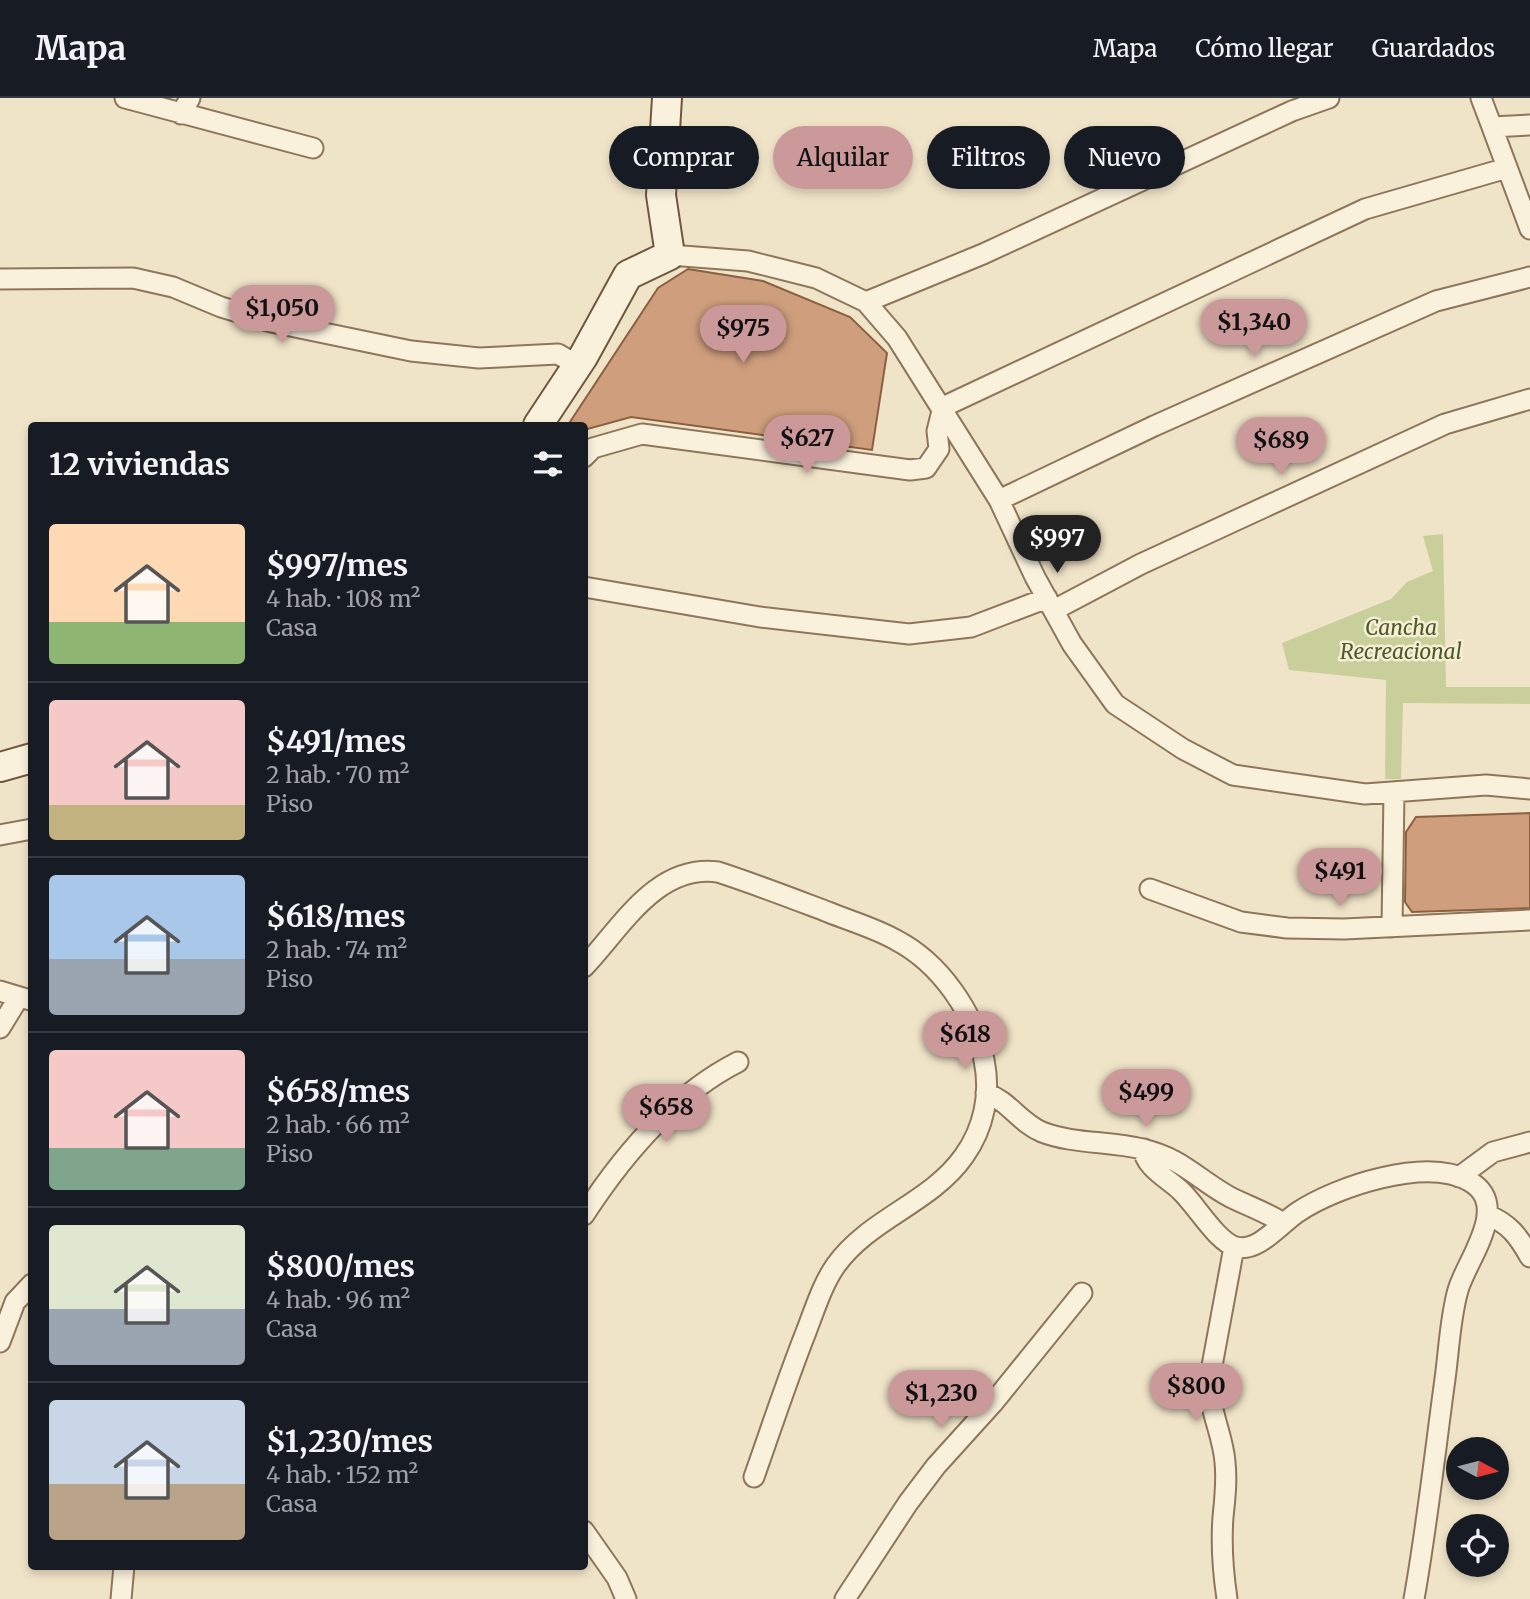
<!DOCTYPE html>
<html lang="es">
<meta charset="utf-8">
<style>
:root{--surface:#171b24;--page:#20242c;--text:#f1f3f6;--muted:#9ea1a6;--line:#363941;--accent:#cc999b}
body{margin:0;font-family:Merriweather,serif;background:var(--page);color:var(--text);height:100vh;display:flex;flex-direction:column;font-size:26px;white-space:nowrap}
*{box-sizing:border-box;margin:0}
p{font-size:23px;color:var(--muted)}
.icon{flex:none;width:38px;height:38px;fill:none;stroke:currentColor;stroke-width:2;stroke-linecap:round;stroke-linejoin:round}
.map{position:relative;flex:1;overflow:hidden}
.side{position:absolute;left:28px;top:324px;width:560px;height:1148px;display:flex;flex-direction:column;background:var(--surface);border-radius:7px;box-shadow:0 4px 10px #0003}
.side>*{flex:none}
.banner{position:absolute;left:609px;top:28px;width:665px;height:63px;display:flex;gap:14px}
.needle{width:46px;rotate:97deg}
.buttons{position:absolute;left:1446px;top:1339px;display:grid;gap:14px}
.buttons a{display:grid;place-items:center;width:63px;height:63px;border-radius:50%;background:var(--surface);box-shadow:0 4px 10px #0003;font-size:35px}
.price{position:absolute;translate:-50% -60px;padding:0 16px;border-radius:24px;background:var(--accent);color:#111;font-size:23px;line-height:46px;filter:drop-shadow(0 2px 4px #0008)}
.price::after{content:'';position:absolute;left:50%;top:42px;width:21px;height:16px;margin-left:-10px;background:inherit;clip-path:polygon(0 0,100% 0,50% 100%)}
.price.on{background:#222;color:#fff}
ul{padding:0;list-style:none}
li{display:flex;align-items:center;gap:21px;height:175px;padding:0 21px}
li+li{border-top:2px solid var(--line)}
li span{display:grid;place-items:center;flex:none;width:196px;height:140px;border-radius:7px;color:#555}
li>.icon{margin-inline-start:auto}
span .icon{width:84px;height:84px;fill:#fffc;stroke-width:1}
li b{font-size:30px}
h2{display:flex;justify-content:space-between;align-items:center;height:84px;padding:0 21px;font-size:30px}
.pill{padding:0 24px;border-radius:32px;background:var(--surface);box-shadow:0 4px 10px #0003;font-size:24px;line-height:63px}
.pill.on{background:var(--accent);color:#111}
header{display:flex;align-items:center;gap:42px;box-sizing:border-box;height:98px;padding:0 35px;background:var(--surface);border-bottom:2px solid var(--line)}
header strong{font-size:33px}
nav{display:flex;gap:38px;margin-inline-start:auto;font-size:24px}
.map>svg:first-child{display:block}
.green{fill:#c9cf9b}
.building{fill:#cf9f7d;stroke:#8d5f41;stroke-width:2}
.lines{fill:none;stroke-linecap:round;stroke-linejoin:round}
.street-casing{stroke:#8d765c;stroke-width:23}
.secondary-casing{stroke:#6f573f;stroke-width:32}
.street{stroke:#faf1dc;stroke-width:19}
.secondary{stroke:#faf1dc;stroke-width:28}
.labels{text-anchor:middle;stroke-width:5;stroke-linejoin:round;paint-order:stroke}
.park-label{font-size:21px;font-style:italic;fill:#4d5a26;stroke:#f7eed8}
</style>
<header>
<strong>Mapa</strong>
<nav><a>Mapa</a><a>Cómo llegar</a><a>Guardados</a></nav>
</header>
<div class="map">
<svg width="1530" height="1501" viewBox="0 0 1530 1501">
<rect width="100%" height="100%" fill="#f0e4c8"/>
<path class="green" d="M1443,436L1446,589H1530V606L1403,605L1401,681H1385L1386,582L1289,572L1282,545L1391,501L1407,484L1433,473L1423,438Z"/>
<path class="building" d="M688,171L763,183L850,219L887,255L872,352L631,319L584,332V327H568L658,190Z
M1530,715V810L1412,814L1405,804L1406,734L1416,719Z"/>
<g class="lines">
<g class="street-casing">
<path id="street" d="M125,0L313,50
M1481,0L1492,29L1530,27
M181,16L190,0
M1492,29L1530,131
M670,157L748,163L816,180L866,204L897,240L999,402L1035,479L1072,546L1115,606L1183,651L1233,677L1365,696L1486,687L1530,691
M0,181L133,180L173,189L221,209L271,224L411,253L479,260L558,256L577,267
M866,204L983,156L1292,13L1329,0
M584,359L593,350L642,336L910,372L926,370L939,351L937,333L943,309L1365,111L1507,70
M999,402L1154,328L1436,203L1530,179
M584,489L760,519L909,536L971,529L1047,500
M1054,512L1141,466L1445,326L1530,301
M0,737L32,731
M1150,791L1241,824L1287,830L1344,831L1530,822
M1392,829L1394,694
M584,869C622,829 656,766 718,774C755,786 791,800 828,814C850,823 875,830 896,842C940,865 974,914 984,962C991,996 984,1030 964,1058C931,1105 870,1120 836,1167C822,1187 815,1211 806,1234C787,1282 771,1331 754,1379
M0,893L30,902
M0,930L19,899
M986,995C1009,1003 1020,1025 1042,1034C1073,1046 1110,1043 1142,1051C1182,1060 1197,1081 1230,1099C1248,1108 1266,1114 1283,1125
M1144,1051C1143,1068 1170,1082 1181,1093C1196,1107 1217,1144 1236,1149C1258,1155 1281,1125 1298,1114C1337,1088 1426,1059 1469,1083C1512,1107 1467,1161 1458,1192C1450,1220 1449,1252 1445,1281C1435,1354 1427,1428 1414,1501
M1459,1079L1493,1054L1530,1044
M584,1117C623,1057 673,997 738,964
M1487,1117C1509,1125 1519,1139 1530,1159
M0,1244L15,1204L32,1186
M584,1433L617,1480L626,1501
M121,1501L124,1468
M845,1501L908,1405L936,1368L993,1305L1082,1195
M1227,1501C1223,1474 1221,1446 1223,1419C1225,1400 1227,1383 1225,1364C1223,1337 1209,1312 1209,1284L1234,1149"/>
</g>
<g class="secondary-casing">
<path id="secondary" d="M538,327L583,259L628,177L670,157L661,97L667,0
M0,669L32,660"/>
</g>
<use href="#street" class="street"/>
<use href="#secondary" class="secondary"/>
</g>
<g class="labels">
<g class="park-label">
<text x="1401" y="537">Cancha<tspan x="1401" dy="24">Recreacional</tspan></text>
</g>
</g>
</svg>
<div class="buttons">
<a><svg class="needle" viewBox="-14 -14 28 28"><path d="M0-13l5 13h-10z" fill="#e53935"/><path d="M0 13l5-13h-10z" fill="#9ea1a6"/></svg></a>
<a><svg class="icon" aria-label="locate" viewBox="0 0 24 24"><circle cx="12" cy="12" r="6"/><path d="M12 2v4M12 18v4M2 12h4M18 12h4"/></svg></a>
</div>
<b class="price" style="left:282px;top:247px">$1,050</b>
<b class="price" style="left:1254px;top:261px">$1,340</b>
<b class="price" style="left:743px;top:267px">$975</b>
<b class="price" style="left:807px;top:377px">$627</b>
<b class="price" style="left:1281px;top:379px">$689</b>
<b class="price on" style="left:1057px;top:477px">$997</b>
<b class="price" style="left:1340px;top:810px">$491</b>
<b class="price" style="left:965px;top:973px">$618</b>
<b class="price" style="left:1146px;top:1031px">$499</b>
<b class="price" style="left:666px;top:1046px">$658</b>
<b class="price" style="left:1196px;top:1325px">$800</b>
<b class="price" style="left:941px;top:1332px">$1,230</b>
<div class="banner">
<a class="pill">Comprar</a>
<a class="pill on">Alquilar</a>
<a class="pill">Filtros</a>
<a class="pill">Nuevo</a>
</div>
<section class="side">
<h2>12 viviendas<svg class="icon" aria-label="filters" viewBox="0 0 24 24"><path d="M4 7h16M4 17h16"/><circle cx="9" cy="7" r="2"/><circle cx="15" cy="17" r="2"/></svg></h2>
<ul>
<li><span style="background:linear-gradient(#ffd9b3 70%,#8fb573 0)"><svg class="icon" aria-label="home" viewBox="0 0 24 24"><path d="M3 11l9-7 9 7M6 9v11h12V9"/></svg></span><div><b>$997/mes</b><p>4 hab. · 108 m²</p><p>Casa</p></div></li>
<li><span style="background:linear-gradient(#f6c9c9 75%,#c2b280 0)"><svg class="icon" aria-label="home" viewBox="0 0 24 24"><path d="M3 11l9-7 9 7M6 9v11h12V9"/></svg></span><div><b>$491/mes</b><p>2 hab. · 70 m²</p><p>Piso</p></div></li>
<li><span style="background:linear-gradient(#a9c7e8 60%,#9aa5b1 0)"><svg class="icon" aria-label="home" viewBox="0 0 24 24"><path d="M3 11l9-7 9 7M6 9v11h12V9"/></svg></span><div><b>$618/mes</b><p>2 hab. · 74 m²</p><p>Piso</p></div></li>
<li><span style="background:linear-gradient(#f6c9c9 70%,#7fa58c 0)"><svg class="icon" aria-label="home" viewBox="0 0 24 24"><path d="M3 11l9-7 9 7M6 9v11h12V9"/></svg></span><div><b>$658/mes</b><p>2 hab. · 66 m²</p><p>Piso</p></div></li>
<li><span style="background:linear-gradient(#dfe7d0 60%,#9aa5b1 0)"><svg class="icon" aria-label="home" viewBox="0 0 24 24"><path d="M3 11l9-7 9 7M6 9v11h12V9"/></svg></span><div><b>$800/mes</b><p>4 hab. · 96 m²</p><p>Casa</p></div></li>
<li><span style="background:linear-gradient(#c9d6e8 60%,#b9a48a 0)"><svg class="icon" aria-label="home" viewBox="0 0 24 24"><path d="M3 11l9-7 9 7M6 9v11h12V9"/></svg></span><div><b>$1,230/mes</b><p>4 hab. · 152 m²</p><p>Casa</p></div></li>
</ul>
</section>
</div>
